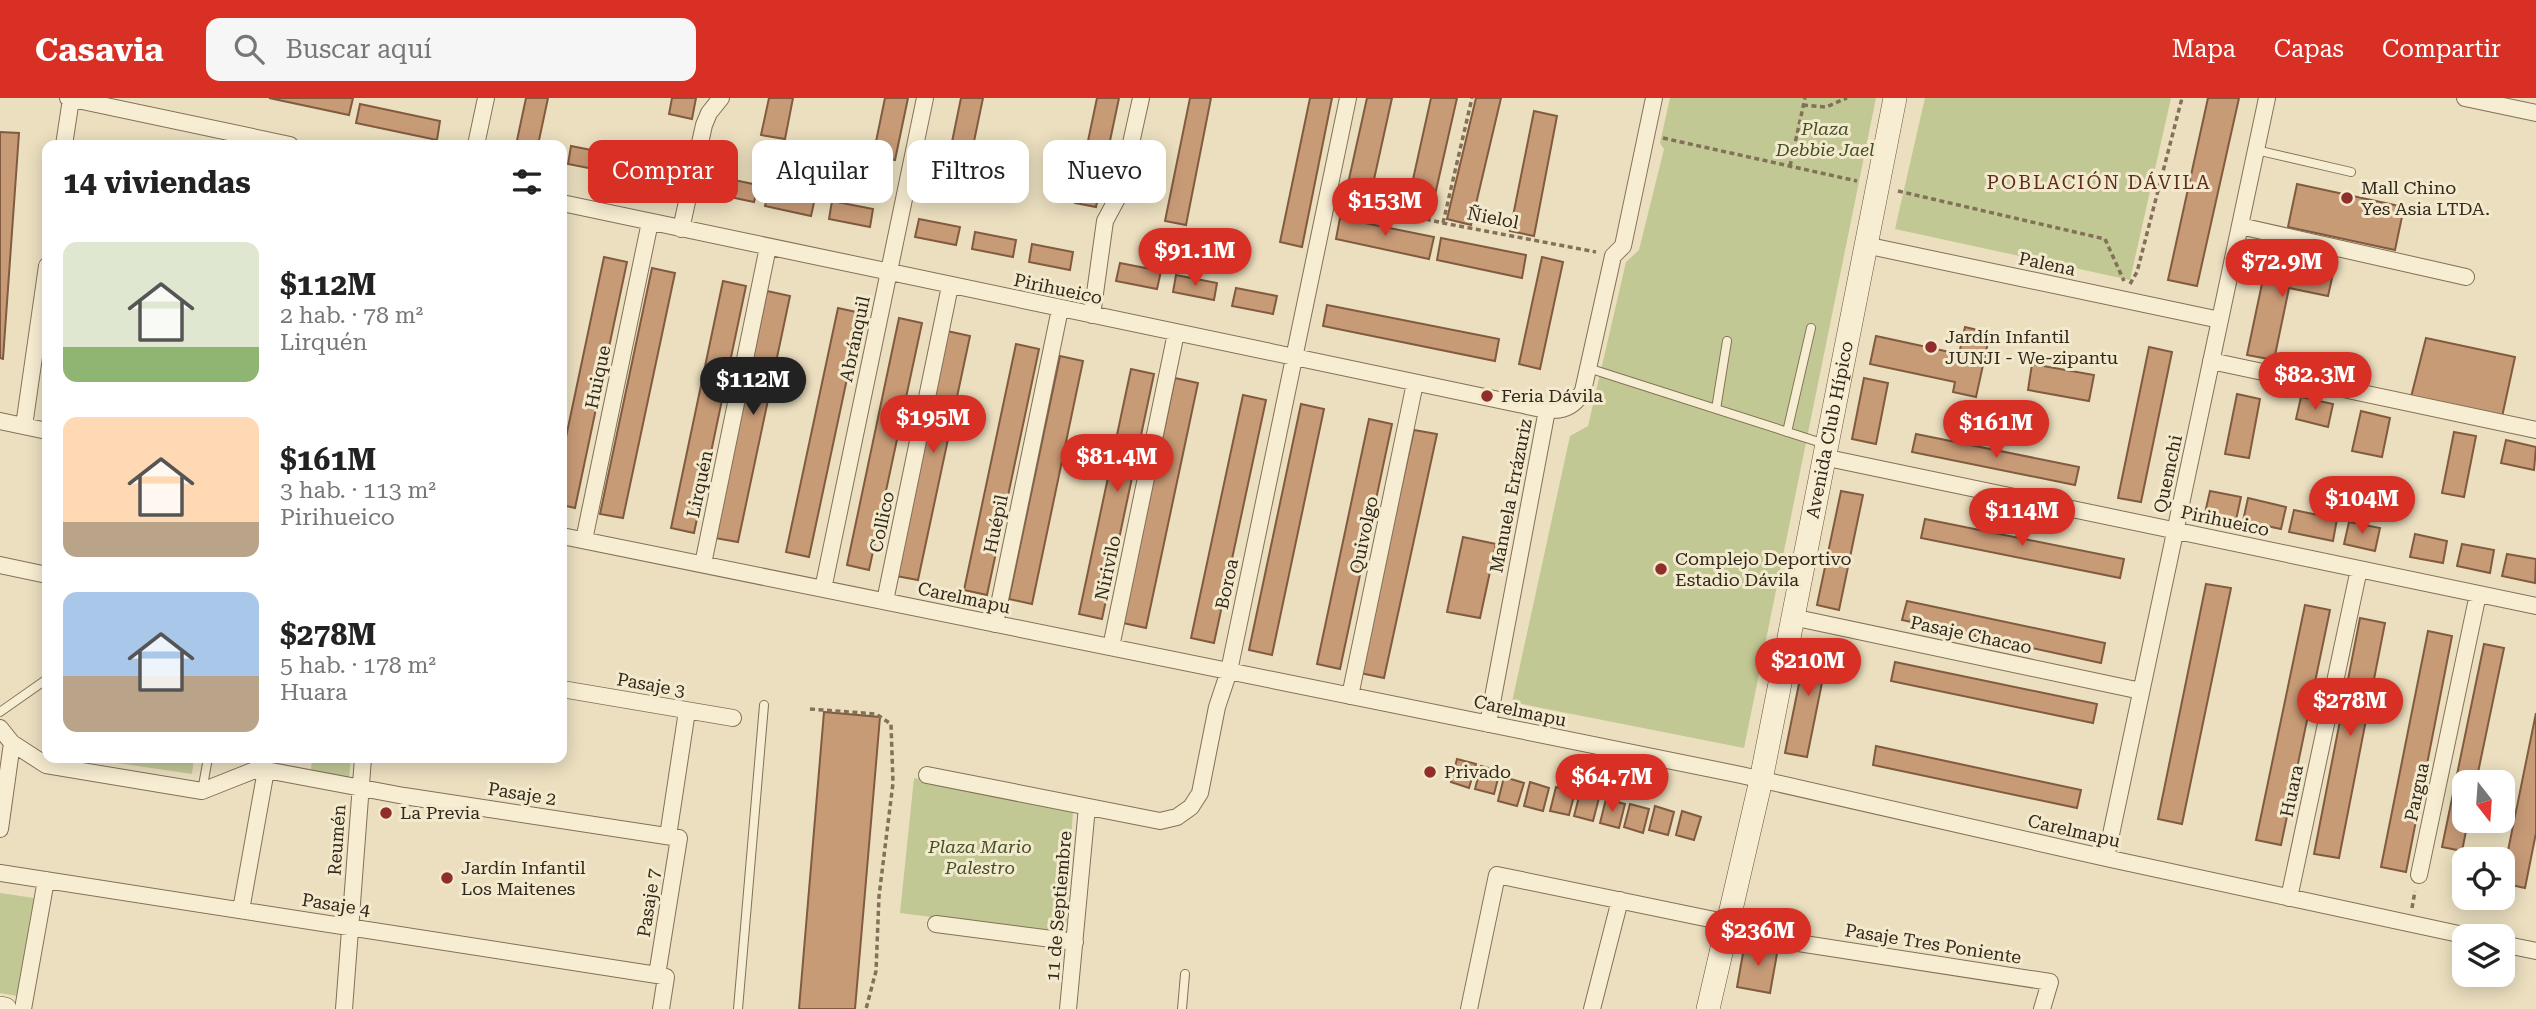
<!DOCTYPE html>
<html lang="es">
<meta charset="utf-8">
<style>
:root{--surface:#fff;--page:#f6f6f6;--text:#222;--muted:#767676;--accent:#d93025}
body{margin:0;font-family:"Roboto Serif",serif;background:var(--page);color:var(--text);height:100vh;display:flex;flex-direction:column;font-size:26px;white-space:nowrap}
*{box-sizing:border-box;margin:0}
p{font-size:23px;color:var(--muted)}
.icon{flex:none;width:38px;height:38px;fill:none;stroke:currentColor;stroke-width:2;stroke-linecap:round;stroke-linejoin:round}
.map{position:relative;flex:1;overflow:hidden}
.panel{position:absolute;left:42px;top:42px;width:525px;height:623px;display:flex;flex-direction:column;background:var(--surface);border-radius:14px;box-shadow:0 4px 18px #0003}
.panel>*{flex:none}
.hud{position:absolute;left:588px;top:42px;width:665px;height:63px;display:flex;gap:14px}
.needle{width:46px;rotate:163deg}
.controls{position:absolute;left:2452px;top:672px;display:grid;gap:14px}
.controls a{display:grid;place-items:center;width:63px;height:63px;border-radius:14px;background:var(--surface);box-shadow:0 4px 18px #0003;font-size:35px}
.price{position:absolute;translate:-50% -60px;padding:0 16px;border-radius:24px;background:var(--accent);color:#fff;font-size:23px;line-height:46px;filter:drop-shadow(0 2px 4px #0008)}
.price::after{content:'';position:absolute;left:50%;top:42px;width:21px;height:16px;margin-left:-10px;background:inherit;clip-path:polygon(0 0,100% 0,50% 100%)}
.price.current{background:#222;color:#fff}
ul{padding:0;list-style:none}
li{display:flex;align-items:center;gap:21px;height:175px;padding:0 21px}
li span{display:grid;place-items:center;flex:none;width:196px;height:140px;border-radius:14px;color:#555}
li>.icon{margin-inline-start:auto}
span .icon{width:84px;height:84px;fill:#fffc;stroke-width:1}
li b{font-size:30px}
h2{display:flex;justify-content:space-between;align-items:center;height:84px;padding:0 21px;font-size:30px}
.pill{padding:0 24px;border-radius:14px;background:var(--surface);box-shadow:0 4px 18px #0003;font-size:24px;line-height:63px}
.pill.current{background:var(--accent);color:#fff}
header{display:flex;align-items:center;gap:42px;box-sizing:border-box;height:98px;padding:0 35px;background:var(--accent);color:#fff}
header strong{font-size:33px}
nav{display:flex;gap:38px;margin-inline-start:auto;font-size:24px}
.search{width:490px;height:63px;background:var(--page);display:flex;align-items:center;gap:18px;box-sizing:border-box;padding:0 24px;border-radius:14px;color:var(--muted);font-size:26px}
.map>svg:first-child{display:block}
.green{fill:#c1c894}
.building{fill:#c89b77;stroke:#815b3f;stroke-width:2}
.lines{fill:none;stroke-linecap:round;stroke-linejoin:round}
.lane-casing{stroke:#837058;stroke-width:10}
.street-casing{stroke:#837058;stroke-width:18}
.secondary-casing{stroke:#65523c;stroke-width:24}
.path{stroke:#837058;stroke-width:3.5;stroke-dasharray:5 3.5;stroke-linecap:butt}
.lane{stroke:#f7edd2;stroke-width:8}
.street{stroke:#f7edd2;stroke-width:16}
.secondary{stroke:#f7edd2;stroke-width:23}
.poi-dot{fill:#8f2e2b;stroke:#f3eace;stroke-width:2.5}
.labels{text-anchor:middle;stroke-width:6;stroke-linejoin:round;paint-order:stroke}
.park-label{font-size:18px;font-style:italic;fill:#434f24;stroke:#f3eace}
.poi-label{font-size:18px;fill:#33281c;stroke:#f3eace;text-anchor:start}
.street-label{font-size:18px;fill:#33281c;stroke:#f3eace}
.neighbourhood-label{font-size:19px;letter-spacing:2px;fill:#5e2d1e;stroke:#f3eace}
</style>
<header>
<strong>Casavia</strong>
<div class="search"><svg class="icon" aria-label="search" viewBox="0 0 24 24"><circle cx="10" cy="10" r="6"/><path d="M15 15l6 6"/></svg>Buscar aquí</div>
<nav><a>Mapa</a><a>Capas</a><a>Compartir</a></nav>
</header>
<div class="map">
<svg width="2536" height="911" viewBox="0 0 2536 911">
<rect width="100%" height="100%" fill="#ebdfbf"/>
<path class="green" d="M1670,0H1876L1744,650L1512,604L1570,338L1588,328L1626,164L1639,152L1664,51L1660,45Z
M1925,0H2171L2130,182L1895,131Z
M97,660H194L192,676L97,662Z
M312,660H351L349,680L311,673Z
M914,680L1073,712L1066,836L900,815Z
M0,795L34,800L17,898L0,895Z"/>
<path class="building" d="M269,0H353L349,17Z
M526,0H548L538,47H516Z
M672,0H696L692,21L669,16Z
M769,0H793L785,41L761,37Z
M885,0H908L895,62L873,58Z
M961,0H983L966,82L945,78Z
M1097,0H1119L1096,109L1075,105Z
M1190,0H1211L1186,127L1165,123Z
M1310,0H1332L1302,149L1280,144Z
M1367,0H1392L1369,104L1345,99Z
M1431,0H1457L1430,119L1406,113Z
M1476,0H1501L1471,127L1447,121Z
M2208,0H2239L2197,188L2168,182Z
M360,6L440,23L437,42L356,25Z
M1534,13L1557,18L1534,138L1510,133Z
M0,34L19,35L3,261L0,260Z
M571,48L612,56L609,74L568,66Z
M624,60L665,68L661,86L620,78Z
M715,78L758,87L754,104L711,95Z
M2297,86L2404,109L2395,152L2288,129Z
M769,90L815,100L811,118L765,108Z
M832,103L873,111L870,129L829,121Z
M1340,120L1434,139L1429,161L1336,141Z
M919,121L960,129L956,147L915,139Z
M975,134L1016,142L1013,159L972,151Z
M1441,140L1526,157L1522,180L1437,162Z
M1032,146L1073,154L1070,172L1029,164Z
M2268,157L2334,171L2328,198L2289,190L2274,262L2247,257Z
M604,159L627,164L575,410L562,407V358Z
M1542,159L1563,164L1540,271L1519,266Z
M1120,165L1161,173L1157,191L1116,183Z
M652,170L675,175L623,420L600,416Z
M1176,177L1217,185L1214,202L1173,194Z
M723,183L746,188L694,435L671,430Z
M1236,190L1277,198L1273,216L1232,208Z
M767,193L790,198L738,444L715,440Z
M1327,207L1499,241L1495,263L1323,228Z
M838,210L861,215L809,459L786,454Z
M899,220L922,225L869,472L847,467Z
M1965,229L1990,235L1976,299L1953,294L1955,284L1870,266L1876,238L1959,256Z
M947,233L970,238L918,482L896,478Z
M2426,240L2515,259L2502,319L2411,299Z
M1016,246L1039,251L987,497L964,492Z
M2149,249L2172,254L2141,404L2118,400Z
M1060,258L1083,263L1032,506L1009,501Z
M2032,266L2094,277L2089,303L2028,292Z
M1131,271L1154,276L1102,521L1079,516Z
M1175,280L1198,285L1146,530L1123,525Z
M1864,280L1888,285L1876,346L1852,341Z
M2237,296L2260,301L2249,360L2225,356Z
M1243,297L1266,302L1214,545L1191,540Z
M2301,299L2333,306L2328,329L2296,321Z
M1301,306L1324,311L1272,557L1249,552Z
M2361,313L2390,320L2382,359L2352,353Z
M1369,321L1392,326L1340,571L1317,566Z
M1414,332L1437,336L1384,580L1360,575Z
M2454,334L2476,338L2464,399L2442,395Z
M1916,336L2079,369L2075,387L1912,354Z
M2506,342L2536,349L2534,372L2501,365Z
M1841,393L1863,397L1839,512L1817,507Z
M2210,393L2241,399L2236,422L2205,415Z
M2248,400L2286,409L2281,431L2243,423Z
M2294,412L2337,421L2333,443L2289,434Z
M1925,421L2124,461L2120,480L1921,440Z
M2349,424L2380,430L2375,453L2344,446Z
M2415,436L2447,443L2443,465L2410,459Z
M1463,439L1496,446L1480,520L1447,514Z
M2462,446L2494,452L2490,475L2457,468Z
M2507,456L2536,461L2535,485L2502,478Z
M2206,486L2231,490L2182,726L2158,721Z
M1907,503L2105,545L2101,565L1902,522Z
M2305,507L2330,512L2281,747L2256,742Z
M2360,520L2385,525L2339,760L2314,756Z
M2428,533L2452,538L2406,774L2381,769Z
M1808,541L1830,545L1807,659L1785,655Z
M2484,546L2504,550L2476,684H2464V723H2468L2462,753L2442,749Z
M1895,564L2097,606L2093,625L1891,583Z
M824,614L880,619L855,911H799Z
M2536,615V735L2525,790L2502,785V782Z
M1876,648L2081,692L2077,710L1873,667Z
M1457,661L1476,666L1469,690L1451,684Z
M1481,668L1500,673L1494,696L1475,691Z
M1504,679L1524,685L1517,708L1498,703Z
M1530,684L1549,690L1543,713L1524,708Z
M1556,689L1575,694L1569,717L1550,713Z
M1580,695L1599,700L1593,723L1574,718Z
M1606,701L1625,706L1619,730L1600,725Z
M1630,706L1649,711L1643,735L1624,729Z
M1655,708L1674,714L1668,737L1649,732Z
M1682,713L1701,719L1694,742L1676,737Z
M1745,844L1778,850L1770,895L1737,889Z"/>
<g class="lines">
<g class="lane-casing">
<path id="lane" d="M2256,52L2351,74
M1588,270L1825,346
M1716,311L1727,243
M1787,334L1811,230
M0,614L47,581
M202,693L208,660
M738,911L764,607
M1182,911L1185,876"/>
</g>
<g class="street-casing">
<path id="street" d="M68,0L290,47
M2465,0L2536,15
M64,47L71,1
M476,47L486,0
M562,105L1518,306C1544,311 1568,321 1583,293L1613,158L1623,148L1654,0
M2240,128L2466,179
M681,131L704,27L709,15L721,0
M1865,147L2220,222
M1092,217L1105,123L1120,95L1141,0
M2211,263L2536,332
M0,323L47,333
M24,328L47,168
M1823,359L2536,508
M562,438L1741,677L2106,760L2468,838
M584,442L650,124
M703,466L768,149
M0,467L47,477
M823,491L925,0
M885,503L950,188
M1792,519L2141,593
M995,526L1060,211
M1111,549L1176,235
M562,591L733,620
M1350,598L1415,285
M1488,626L1547,312
M0,630L12,645L46,667L202,693L255,672H266L404,698L679,740L657,877
M927,677L1160,723L1177,719L1191,709L1200,695L1217,609L1229,573L1348,0
M0,731L12,645
M668,738L687,613
M2106,760L2267,0
M0,775L657,877L666,879L661,911
M2419,777L2478,496
M2289,800L2359,471
M241,812L266,672
M936,826L1075,844
M1727,834L2050,884L2042,911
M2502,846L2536,853
M23,911L46,782
M344,911L363,660
M1068,911L1087,709
M1469,911L1497,777L1729,825
M1592,911L1620,802"/>
</g>
<g class="secondary-casing">
<g id="secondary">
<path d="M0,910L5,911"/>
<path id="s1" d="M1708,911L1761,682L1895,0"/>
</g>
</g>
<path class="path" d="M1803,7L1826,9L1847,0
M1663,40L1857,83
M1790,68L1805,0
M1898,93L2105,141L2124,183
M1343,102L1443,125L1596,154
M1443,125L1472,0
M2130,186L2137,174L2182,0
M810,611L876,616L891,626L893,685L879,798L876,873L866,911
M2412,810L2415,793"/>
<use href="#lane" class="lane"/>
<use href="#street" class="street"/>
<use href="#secondary" class="secondary"/>
</g>
<g class="poi-dot">
<circle cx="2347" cy="100" r="7"/>
<circle cx="1931" cy="249" r="7"/>
<circle cx="1487" cy="298" r="7"/>
<circle cx="1661" cy="471" r="7"/>
<circle cx="1430" cy="674" r="7"/>
<circle cx="386" cy="715" r="7"/>
<circle cx="447" cy="780" r="7"/>
</g>
<g class="labels">
<g class="park-label">
<text x="1825" y="37">Plaza<tspan x="1825" dy="21">Debbie Jael</tspan></text>
<text x="980" y="755">Plaza Mario<tspan x="980" dy="21">Palestro</tspan></text>
</g>
<g class="poi-label">
<text x="2361" y="96">Mall Chino<tspan x="2361" dy="21">Yes Asia LTDA.</tspan></text>
<text x="1945" y="245">Jardín Infantil<tspan x="1945" dy="21">JUNJI - We-zipantu</tspan></text>
<text x="1501" y="304">Feria Dávila</text>
<text x="1675" y="467">Complejo Deportivo<tspan x="1675" dy="21">Estadio Dávila</tspan></text>
<text x="1444" y="680">Privado</text>
<text x="400" y="721">La Previa</text>
<text x="461" y="776">Jardín Infantil<tspan x="461" dy="21">Los Maitenes</tspan></text>
</g>
<g class="street-label">
<text transform="translate(1493 120) rotate(11)" y="6">Ñielol</text>
<text transform="translate(2047 166) rotate(12)" y="6">Palena</text>
<text transform="translate(1058 191) rotate(12)" y="6">Pirihueico</text>
<text transform="translate(855 241) rotate(-78)" y="6">Abránquil</text>
<text transform="translate(598 279) rotate(-78)" y="6">Huique</text>
<text dy="6" stroke="none"><textPath href="#s1" startOffset="592">Avenida Club Hípico</textPath></text>
<text transform="translate(2168 376) rotate(-78)" y="6">Quemchi</text>
<text transform="translate(700 386) rotate(-78)" y="6">Lirquén</text>
<text transform="translate(1511 398) rotate(-79)" y="6">Manuela Errázuriz</text>
<text transform="translate(2225 423) rotate(12)" y="6">Pirihueico</text>
<text transform="translate(882 424) rotate(-78)" y="6">Collico</text>
<text transform="translate(996 426) rotate(-78)" y="6">Huépil</text>
<text transform="translate(1364 437) rotate(-78)" y="6">Quivolgo</text>
<text transform="translate(1108 470) rotate(-78)" y="6">Nirivilo</text>
<text transform="translate(1227 486) rotate(-78)" y="6">Boroa</text>
<text transform="translate(964 500) rotate(12)" y="6">Carelmapu</text>
<text transform="translate(1971 537) rotate(12)" y="6">Pasaje Chacao</text>
<text transform="translate(651 587) rotate(10)" y="6">Pasaje 3</text>
<text transform="translate(1520 613) rotate(12)" y="6">Carelmapu</text>
<text transform="translate(2292 693) rotate(-78)" y="6">Huara</text>
<text transform="translate(2417 694) rotate(-78)" y="6">Pargua</text>
<text transform="translate(522 696) rotate(9)" y="6">Pasaje 2</text>
<text transform="translate(2074 733) rotate(13)" y="6">Carelmapu</text>
<text transform="translate(337 742) rotate(-86)" y="6">Reumén</text>
<text transform="translate(649 805) rotate(-81)" y="6">Pasaje 7</text>
<text transform="translate(336 807) rotate(9)" y="6">Pasaje 4</text>
<text transform="translate(1059 808) rotate(-85)" y="6">11 de Septiembre</text>
<text transform="translate(1933 846) rotate(9)" y="6">Pasaje Tres Poniente</text>
</g>
<g class="neighbourhood-label">
<text x="2099" y="91">POBLACIÓN DÁVILA</text>
</g>
</g>
</svg>
<div class="controls">
<a><svg class="needle" viewBox="-14 -14 28 28"><path d="M0-13l5 13h-10z" fill="#e53935"/><path d="M0 13l5-13h-10z" fill="#767676"/></svg></a>
<a><svg class="icon" aria-label="locate" viewBox="0 0 24 24"><circle cx="12" cy="12" r="6"/><path d="M12 2v4M12 18v4M2 12h4M18 12h4"/></svg></a>
<a><svg class="icon" aria-label="layers" viewBox="0 0 24 24"><path d="M12 4l9 5-9 5-9-5zM3 14l9 5 9-5"/></svg></a>
</div>
<b class="price" style="left:1385px;top:140px">$153M</b>
<b class="price" style="left:1195px;top:190px">$91.1M</b>
<b class="price" style="left:2282px;top:201px">$72.9M</b>
<b class="price" style="left:2315px;top:314px">$82.3M</b>
<b class="price current" style="left:753px;top:319px">$112M</b>
<b class="price" style="left:933px;top:357px">$195M</b>
<b class="price" style="left:1996px;top:362px">$161M</b>
<b class="price" style="left:1117px;top:396px">$81.4M</b>
<b class="price" style="left:2362px;top:438px">$104M</b>
<b class="price" style="left:2022px;top:450px">$114M</b>
<b class="price" style="left:1808px;top:600px">$210M</b>
<b class="price" style="left:2350px;top:640px">$278M</b>
<b class="price" style="left:1612px;top:716px">$64.7M</b>
<b class="price" style="left:1758px;top:870px">$236M</b>
<div class="hud">
<a class="pill current">Comprar</a>
<a class="pill">Alquilar</a>
<a class="pill">Filtros</a>
<a class="pill">Nuevo</a>
</div>
<section class="panel">
<h2>14 viviendas<svg class="icon" aria-label="filters" viewBox="0 0 24 24"><path d="M4 7h16M4 17h16"/><circle cx="9" cy="7" r="2"/><circle cx="15" cy="17" r="2"/></svg></h2>
<ul>
<li><span style="background:linear-gradient(#dfe7d0 75%,#8fb573 0)"><svg class="icon" aria-label="home" viewBox="0 0 24 24"><path d="M3 11l9-7 9 7M6 9v11h12V9"/></svg></span><div><b>$112M</b><p>2 hab. · 78 m²</p><p>Lirquén</p></div></li>
<li><span style="background:linear-gradient(#ffd9b3 75%,#b9a48a 0)"><svg class="icon" aria-label="home" viewBox="0 0 24 24"><path d="M3 11l9-7 9 7M6 9v11h12V9"/></svg></span><div><b>$161M</b><p>3 hab. · 113 m²</p><p>Pirihueico</p></div></li>
<li><span style="background:linear-gradient(#a9c7e8 60%,#b9a48a 0)"><svg class="icon" aria-label="home" viewBox="0 0 24 24"><path d="M3 11l9-7 9 7M6 9v11h12V9"/></svg></span><div><b>$278M</b><p>5 hab. · 178 m²</p><p>Huara</p></div></li>
</ul>
</section>
</div>
